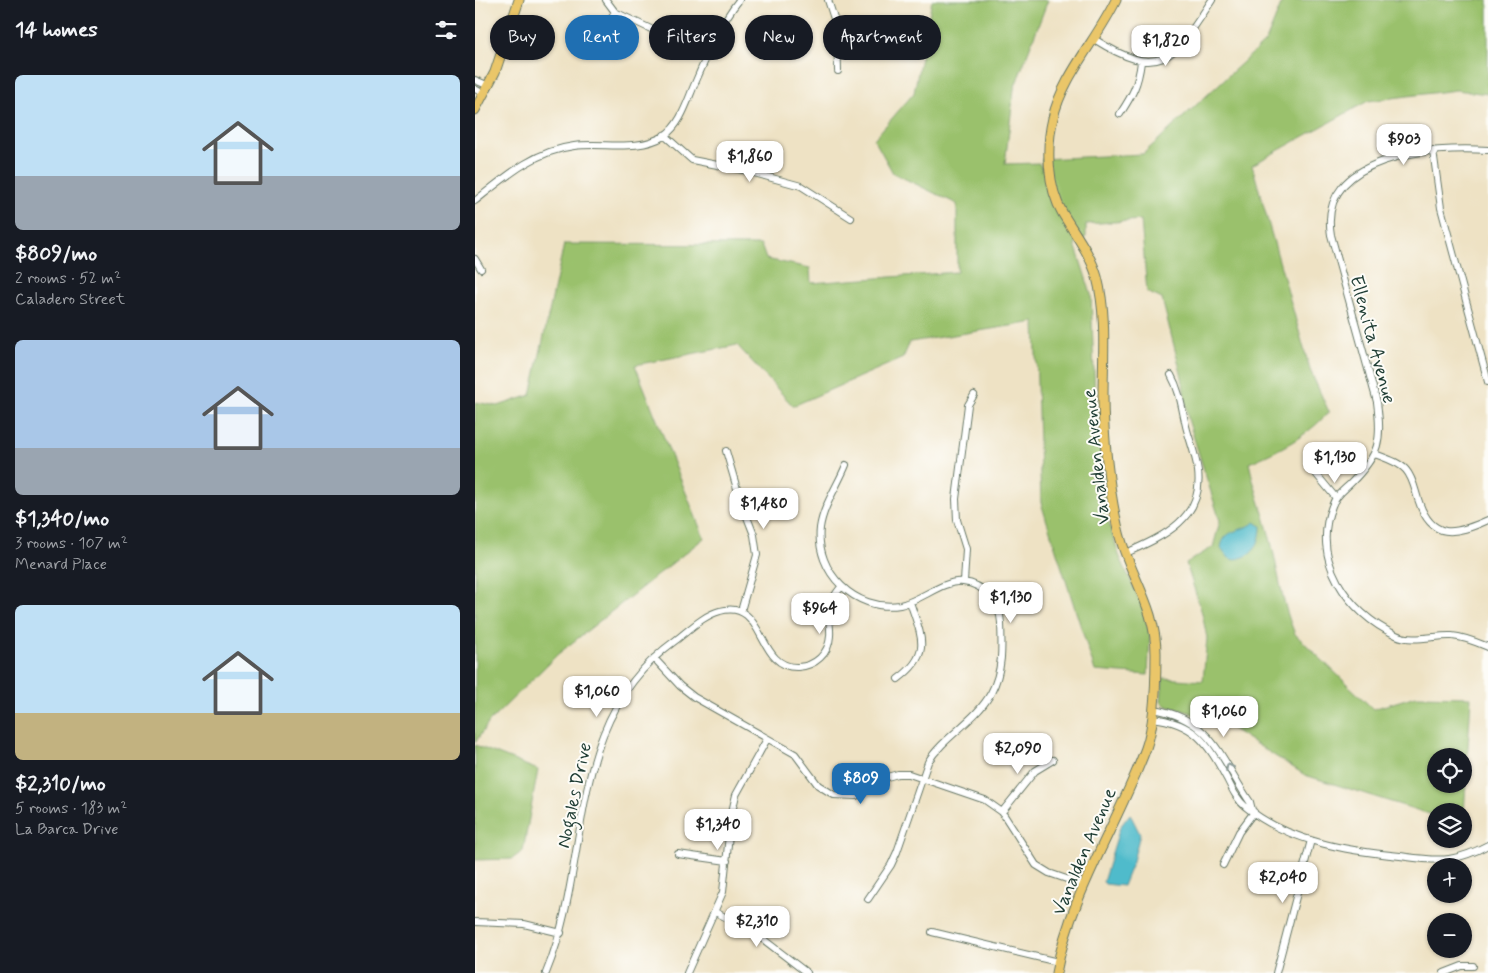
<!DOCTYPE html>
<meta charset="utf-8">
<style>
:root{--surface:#171b24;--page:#242831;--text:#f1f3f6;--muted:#9ea1a6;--accent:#1f6fb2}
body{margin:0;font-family:Mynerve,sans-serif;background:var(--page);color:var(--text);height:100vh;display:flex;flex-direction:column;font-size:19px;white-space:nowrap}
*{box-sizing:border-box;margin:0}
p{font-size:16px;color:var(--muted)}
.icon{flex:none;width:28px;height:28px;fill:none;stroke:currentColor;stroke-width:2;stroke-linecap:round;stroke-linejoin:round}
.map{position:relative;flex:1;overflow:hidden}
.side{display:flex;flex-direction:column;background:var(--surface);width:475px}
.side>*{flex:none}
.top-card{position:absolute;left:15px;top:15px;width:475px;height:45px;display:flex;gap:10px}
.controls{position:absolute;left:952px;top:748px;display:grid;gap:10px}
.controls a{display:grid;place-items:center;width:45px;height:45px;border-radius:50%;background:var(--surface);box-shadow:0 1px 4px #0004;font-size:25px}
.price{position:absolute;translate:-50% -42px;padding:0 11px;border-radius:10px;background:#fff;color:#222;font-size:16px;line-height:32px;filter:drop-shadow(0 1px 2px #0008)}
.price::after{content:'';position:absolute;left:50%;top:30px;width:15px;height:11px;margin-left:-8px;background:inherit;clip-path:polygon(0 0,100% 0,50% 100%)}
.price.active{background:var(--accent);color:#fff}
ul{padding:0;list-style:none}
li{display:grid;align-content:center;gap:10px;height:265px;padding:0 15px}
li span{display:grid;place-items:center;height:155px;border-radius:8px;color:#555}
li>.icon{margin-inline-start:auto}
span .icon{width:90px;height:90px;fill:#fffc;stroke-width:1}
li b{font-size:21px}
h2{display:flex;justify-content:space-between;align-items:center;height:60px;padding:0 15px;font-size:21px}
.pill{padding:0 18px;border-radius:22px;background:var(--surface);box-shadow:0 1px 4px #0004;font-size:18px;line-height:45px}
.pill.active{background:var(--accent);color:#fff}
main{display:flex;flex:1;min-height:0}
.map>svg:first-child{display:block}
.green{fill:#9ac16c;stroke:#5c7f50;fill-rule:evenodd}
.water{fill:#50bbcb;stroke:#387c80}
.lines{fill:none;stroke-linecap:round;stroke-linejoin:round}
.minor-casing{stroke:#677766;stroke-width:8}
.major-casing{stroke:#677766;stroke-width:11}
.minor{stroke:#fff;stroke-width:6}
.major{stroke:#eac669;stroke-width:9}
.oneway{stroke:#8f9e9a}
.labels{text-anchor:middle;stroke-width:4;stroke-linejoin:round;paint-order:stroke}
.street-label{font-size:19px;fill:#1f3d34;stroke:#fdfcf7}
</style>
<main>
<section class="side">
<h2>14 homes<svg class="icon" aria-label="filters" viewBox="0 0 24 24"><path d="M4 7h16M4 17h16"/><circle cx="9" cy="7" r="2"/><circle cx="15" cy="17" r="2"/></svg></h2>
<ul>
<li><span style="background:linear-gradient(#bfe0f5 65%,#9aa5b1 0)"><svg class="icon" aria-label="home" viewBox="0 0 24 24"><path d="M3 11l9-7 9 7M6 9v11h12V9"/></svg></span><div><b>$809/mo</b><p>2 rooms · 52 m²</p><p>Caladero Street</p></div></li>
<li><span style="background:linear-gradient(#a9c7e8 70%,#9aa5b1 0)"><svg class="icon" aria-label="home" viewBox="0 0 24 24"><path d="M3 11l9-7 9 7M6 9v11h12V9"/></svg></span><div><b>$1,340/mo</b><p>3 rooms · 107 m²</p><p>Menard Place</p></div></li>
<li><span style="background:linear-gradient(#bfe0f5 70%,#c2b280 0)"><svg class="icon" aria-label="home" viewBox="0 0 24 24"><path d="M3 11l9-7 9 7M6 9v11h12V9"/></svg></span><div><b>$2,310/mo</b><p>5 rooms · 183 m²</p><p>La Barca Drive</p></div></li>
</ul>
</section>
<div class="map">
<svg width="1013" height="973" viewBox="0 0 1013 973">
<rect width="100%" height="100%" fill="#fdfcf7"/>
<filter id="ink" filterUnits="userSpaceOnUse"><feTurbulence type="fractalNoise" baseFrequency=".02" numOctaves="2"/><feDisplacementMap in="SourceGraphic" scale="10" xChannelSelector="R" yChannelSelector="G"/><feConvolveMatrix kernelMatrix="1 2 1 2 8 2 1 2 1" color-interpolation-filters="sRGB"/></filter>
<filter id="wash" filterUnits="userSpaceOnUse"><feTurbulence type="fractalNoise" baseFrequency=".0096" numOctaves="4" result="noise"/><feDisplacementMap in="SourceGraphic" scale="20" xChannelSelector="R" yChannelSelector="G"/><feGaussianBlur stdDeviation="1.12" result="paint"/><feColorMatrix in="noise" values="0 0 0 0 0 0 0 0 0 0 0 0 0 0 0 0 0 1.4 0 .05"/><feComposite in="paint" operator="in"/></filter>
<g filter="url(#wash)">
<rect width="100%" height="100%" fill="#eee2c4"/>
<path class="green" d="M457,0H573L539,89L530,164L564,163L567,171V159L668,154L791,41L808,0H1013V94L981,90L893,101L777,165L835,370L854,412C831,437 805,450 774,463C779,488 788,510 794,534C803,567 806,602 820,634L898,709L941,696L996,697L989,815V811H961V816L830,775L756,728L735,725L714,712L691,706L686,701L688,678L728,681L732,638L727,613L711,563L738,547L745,521L713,419L707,377L687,299L672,292L666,220L611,224V237L600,244L616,294L620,399L632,517L644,555L667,606L675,635L673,675L620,671L566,503L560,322L435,342L428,358L318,406L262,345L160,365L229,538L83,654L14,722L0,743V402L23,406L56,395L89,244L286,245L291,259L335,268L336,283L482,272V204L418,173L399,139L439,93ZM961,756H989V784H961Z
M0,745L63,770L48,851L37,859L0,860Z"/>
<path class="water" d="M780,522L786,526C786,537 782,551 771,556C767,558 763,558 759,560L754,558L746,548C749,528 766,533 780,522Z
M655,814L665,834L658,861L648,886L630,884L628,882L645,827Z"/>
</g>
<g filter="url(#ink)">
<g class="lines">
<g class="minor-casing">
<path id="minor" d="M131,0L140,12L233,56
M353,0L362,28L363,71
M619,39C687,82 699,58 737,0
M121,40L140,12
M0,80L14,86
M0,89L9,94
M645,114C658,94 663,85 666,62
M189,135L217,160L268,170L326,186L376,218
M958,150L966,208L1013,382
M1013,150C958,146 842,155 856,235L902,402C907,441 905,454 876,483C869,490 860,496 857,506C836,559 872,613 921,635C938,643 959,635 977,636C990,637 1001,642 1013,647
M0,201C30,177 59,151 99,146C127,142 163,152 189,136C205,125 211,105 218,88C231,58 244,25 264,0
M0,259L6,269
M251,451L265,499L279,535L282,555L266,611
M900,454C910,458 924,462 931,470C938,478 940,490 943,499C956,541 980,535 1013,520
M371,465C363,485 348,506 345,528C340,572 380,612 425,605C446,601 467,580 488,582C509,584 525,603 526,623C527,647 528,671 516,693C501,721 469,736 453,762L422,852L416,865L393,899
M842,475L861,498
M651,553C687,537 729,519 723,471C721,457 716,444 712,430C707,411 706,393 696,375
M489,582L491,549L482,520L481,499L493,405L499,395
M179,658L205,686L219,697L320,754L343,785L359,795L381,796L412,777L423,774H434L510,800L527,812L561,865L574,873L609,885
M423,679C457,654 447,638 435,602
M678,709C738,719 745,758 775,802L777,810
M677,718C720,723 732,742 752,779C757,789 762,800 771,807C811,841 873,851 925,856C940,858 958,861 974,859C988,857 1000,852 1013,845
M527,812L560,771L578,760
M203,854L252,861
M748,865L764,832L779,812
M240,912L276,930L332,973
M0,922L49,924L86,933
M457,932L583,962
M71,973C119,857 87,722 201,640C214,630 229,615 245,611C291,598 281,669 323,667C340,666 354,654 355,636C356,626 352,616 355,606C357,598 361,593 366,587
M212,973L248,892L256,816L261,795L292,739
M801,973L836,840
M969,973L987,966H998"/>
</g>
<g class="major-casing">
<path id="major" d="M0,110L20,72L44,0
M581,973C596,892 643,824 671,748C680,723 681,683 681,656C682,607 653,574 643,529C634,491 628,435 628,396C628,357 632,315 622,277C616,255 600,234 588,214C572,187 571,147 578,118C587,77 623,38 641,0"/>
</g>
<use href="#minor" class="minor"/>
<use href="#major" class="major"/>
</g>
<defs><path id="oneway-chevron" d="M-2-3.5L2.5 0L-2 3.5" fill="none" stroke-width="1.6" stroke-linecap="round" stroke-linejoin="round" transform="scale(1.25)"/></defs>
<use class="oneway" href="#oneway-chevron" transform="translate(754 767) rotate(-117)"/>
</g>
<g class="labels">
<g class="street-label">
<text transform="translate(899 339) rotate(75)" y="7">Ellenita Avenue</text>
<text transform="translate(620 457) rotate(-96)" y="7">Vanalden Avenue</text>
<text transform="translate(98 795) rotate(-78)" y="7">Nogales Drive</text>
<text transform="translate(608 851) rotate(-67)" y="7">Vanalden Avenue</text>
</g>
</g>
</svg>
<div class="controls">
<a><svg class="icon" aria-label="locate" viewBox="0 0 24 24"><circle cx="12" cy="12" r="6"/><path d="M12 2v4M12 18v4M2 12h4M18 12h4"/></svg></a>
<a><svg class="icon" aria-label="layers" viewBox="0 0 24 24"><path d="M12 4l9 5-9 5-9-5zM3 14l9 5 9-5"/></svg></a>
<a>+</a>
<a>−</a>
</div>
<b class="price" style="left:691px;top:67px">$1,820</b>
<b class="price" style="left:929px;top:166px">$903</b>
<b class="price" style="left:275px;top:183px">$1,860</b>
<b class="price" style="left:860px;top:484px">$1,130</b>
<b class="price" style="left:289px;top:530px">$1,480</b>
<b class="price" style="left:536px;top:624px">$1,130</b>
<b class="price" style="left:345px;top:635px">$964</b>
<b class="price" style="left:122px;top:718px">$1,060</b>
<b class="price" style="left:749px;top:738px">$1,060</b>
<b class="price" style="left:543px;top:775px">$2,090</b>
<b class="price active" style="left:386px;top:805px">$809</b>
<b class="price" style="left:243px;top:851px">$1,340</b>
<b class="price" style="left:808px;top:904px">$2,040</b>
<b class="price" style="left:282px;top:948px">$2,310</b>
<div class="top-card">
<a class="pill">Buy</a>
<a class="pill active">Rent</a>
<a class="pill">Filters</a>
<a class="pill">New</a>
<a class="pill">Apartment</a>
</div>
</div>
</main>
